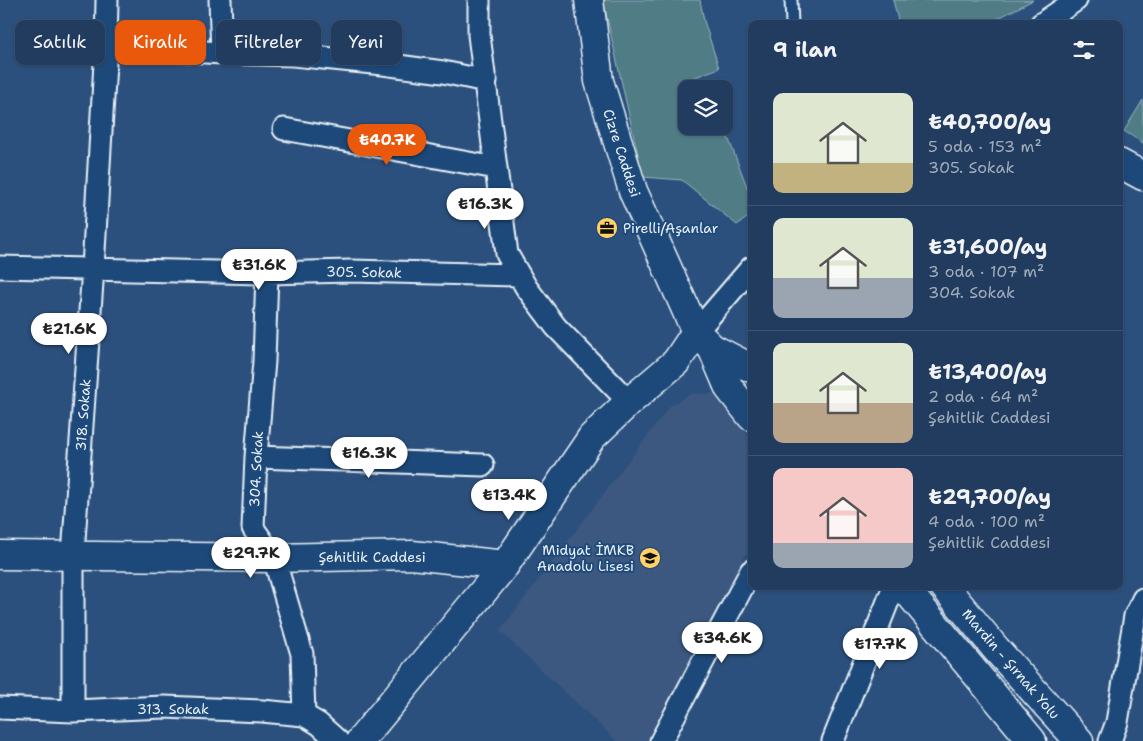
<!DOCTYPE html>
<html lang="tr">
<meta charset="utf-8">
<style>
:root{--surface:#213c5e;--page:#294364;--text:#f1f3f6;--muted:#a2adbc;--line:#3e5673;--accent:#ea580c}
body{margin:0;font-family:"Shantell Sans",sans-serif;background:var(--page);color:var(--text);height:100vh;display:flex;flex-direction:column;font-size:19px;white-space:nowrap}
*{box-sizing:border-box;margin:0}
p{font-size:16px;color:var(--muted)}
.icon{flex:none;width:28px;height:28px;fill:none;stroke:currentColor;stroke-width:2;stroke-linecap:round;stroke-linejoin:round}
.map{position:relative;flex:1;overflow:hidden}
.drawer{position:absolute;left:748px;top:20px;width:375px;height:570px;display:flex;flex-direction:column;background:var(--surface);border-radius:10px;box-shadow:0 1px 4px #0004,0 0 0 1px var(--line)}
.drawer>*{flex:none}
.top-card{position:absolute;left:15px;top:20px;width:475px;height:45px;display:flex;gap:10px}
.tools{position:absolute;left:678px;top:80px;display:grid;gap:10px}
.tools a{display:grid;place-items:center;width:55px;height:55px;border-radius:10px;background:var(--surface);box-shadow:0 1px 4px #0004,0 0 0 1px var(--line);font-size:25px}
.price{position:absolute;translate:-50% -42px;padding:0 11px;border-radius:18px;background:#fff;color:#222;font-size:16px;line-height:32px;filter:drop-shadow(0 1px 2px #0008)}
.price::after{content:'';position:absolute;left:50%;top:30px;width:15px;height:11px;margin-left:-8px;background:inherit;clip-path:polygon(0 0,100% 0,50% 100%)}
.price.on{background:var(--accent);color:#fff}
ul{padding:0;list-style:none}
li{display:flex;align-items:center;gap:15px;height:125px;padding:0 25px}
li+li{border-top:1px solid var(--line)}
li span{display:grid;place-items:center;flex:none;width:140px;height:100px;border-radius:10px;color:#555}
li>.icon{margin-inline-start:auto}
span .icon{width:60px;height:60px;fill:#fffc;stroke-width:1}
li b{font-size:21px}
h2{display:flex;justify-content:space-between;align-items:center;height:60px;padding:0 25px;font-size:21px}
.chip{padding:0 18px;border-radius:10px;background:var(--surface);box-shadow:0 1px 4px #0004,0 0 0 1px var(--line);font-size:18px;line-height:45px}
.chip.on{background:var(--accent);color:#fff}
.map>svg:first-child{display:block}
.built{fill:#3c5880}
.green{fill:#4f7c85;stroke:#9cb6be}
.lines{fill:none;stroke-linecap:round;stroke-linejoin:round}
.lane-casing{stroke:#e8f1f8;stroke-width:15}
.street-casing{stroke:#e8f1f8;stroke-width:25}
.secondary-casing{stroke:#e8f1f8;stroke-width:31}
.primary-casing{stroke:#e8f1f8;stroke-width:31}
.lane{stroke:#1f4a7a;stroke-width:11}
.street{stroke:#1f4a7a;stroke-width:21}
.secondary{stroke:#1f4a7a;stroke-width:28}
.primary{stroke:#1f4a7a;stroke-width:28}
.labels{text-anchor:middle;stroke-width:4;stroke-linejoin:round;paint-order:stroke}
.street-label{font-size:14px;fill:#e8f1f8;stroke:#1f4a7a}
.poi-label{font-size:14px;fill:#e8f1f8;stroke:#1f4a7a;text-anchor:start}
</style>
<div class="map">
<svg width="1143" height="741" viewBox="0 0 1143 741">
<rect width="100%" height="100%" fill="#2c507d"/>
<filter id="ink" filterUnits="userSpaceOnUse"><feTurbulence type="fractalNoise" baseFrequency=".02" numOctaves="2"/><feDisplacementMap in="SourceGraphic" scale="10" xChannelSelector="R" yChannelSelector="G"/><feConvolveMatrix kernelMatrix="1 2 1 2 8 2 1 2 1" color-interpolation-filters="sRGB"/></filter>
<g filter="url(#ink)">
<path class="built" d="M691,394H718L751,440V544L648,741H617L500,631L670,406Z"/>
<path class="green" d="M603,0H700L704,21L719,68L685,81L687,89L686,126L724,127L751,197V215L737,225L682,180L643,177Z
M893,0H1033L987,24H899Z
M1143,100V143L1124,131Z"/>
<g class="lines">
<g class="lane-casing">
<path id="lane" d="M791,0L792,24"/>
</g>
<g class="street-casing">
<path id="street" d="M220,0L222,53
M479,0V35L507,254L526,287L556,327L629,402
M1041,24L1076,0
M106,46L222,53L293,55L383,64L443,72L486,81
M284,129L496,168
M0,267L267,273L351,271L519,275
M267,273L264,361L256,457L253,528L274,558L302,654L304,715
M696,332L751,268
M256,457L483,465
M0,708L73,711L164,707L262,711L304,715L319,724L338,741
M73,711V555L93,268L106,46L107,0
M661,741L751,571
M833,741L894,586
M1110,741L1117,722L1135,616L1143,599"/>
</g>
<g class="secondary-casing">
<path id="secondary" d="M1119,163L1143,176
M0,555L274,558L412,555L505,565
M360,741L505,565L592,437L629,402L676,362L696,332"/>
</g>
<g class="primary-casing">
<path id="primary" d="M589,0L599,81L633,191L696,332L712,348L751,368
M712,348L729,388L751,416
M903,586L1032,741
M944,586L996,649L1079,741"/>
</g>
<use href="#lane" class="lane"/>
<use href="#street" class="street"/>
<use href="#secondary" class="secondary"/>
<use href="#primary" class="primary"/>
</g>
</g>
<defs>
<g id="office-disc" transform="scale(1.125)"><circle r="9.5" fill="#ffd166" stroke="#1f4a7a"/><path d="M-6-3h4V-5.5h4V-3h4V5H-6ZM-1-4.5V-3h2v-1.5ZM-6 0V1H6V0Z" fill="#111"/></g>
<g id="school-disc" transform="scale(1.125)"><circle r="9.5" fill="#ffd166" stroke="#1f4a7a"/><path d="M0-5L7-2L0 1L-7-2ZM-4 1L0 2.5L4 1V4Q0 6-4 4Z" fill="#111"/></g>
</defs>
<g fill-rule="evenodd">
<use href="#office-disc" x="607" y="228"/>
<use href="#school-disc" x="650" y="558"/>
</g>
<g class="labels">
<g class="street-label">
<text transform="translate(622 153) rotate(72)" y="5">Cizre Caddesi</text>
<text transform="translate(364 272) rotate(1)" y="5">305. Sokak</text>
<text transform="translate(83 415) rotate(-86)" y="5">318. Sokak</text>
<text transform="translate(256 469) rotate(-87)" y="5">304. Sokak</text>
<text x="372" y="562">Şehitlik Caddesi</text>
<text transform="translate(1011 664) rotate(49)" y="5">Mardin - Şırnak Yolu</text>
<text x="173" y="714">313. Sokak</text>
</g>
<g class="poi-label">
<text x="623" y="233">Pirelli/Aşanlar</text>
<text x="634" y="555" text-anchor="end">Midyat İMKB<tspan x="634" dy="16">Anadolu Lisesi</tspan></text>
</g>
</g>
</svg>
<div class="tools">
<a><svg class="icon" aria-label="layers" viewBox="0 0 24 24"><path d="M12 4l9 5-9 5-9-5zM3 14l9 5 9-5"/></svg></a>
</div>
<b class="price on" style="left:387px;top:166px">₺40.7K</b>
<b class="price" style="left:485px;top:230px">₺16.3K</b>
<b class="price" style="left:259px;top:291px">₺31.6K</b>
<b class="price" style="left:69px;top:355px">₺21.6K</b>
<b class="price" style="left:369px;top:479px">₺16.3K</b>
<b class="price" style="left:509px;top:521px">₺13.4K</b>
<b class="price" style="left:251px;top:579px">₺29.7K</b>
<b class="price" style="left:722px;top:664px">₺34.6K</b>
<b class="price" style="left:880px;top:670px">₺17.7K</b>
<div class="top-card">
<a class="chip">Satılık</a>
<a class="chip on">Kiralık</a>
<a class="chip">Filtreler</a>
<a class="chip">Yeni</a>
</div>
<section class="drawer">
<h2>9 ilan<svg class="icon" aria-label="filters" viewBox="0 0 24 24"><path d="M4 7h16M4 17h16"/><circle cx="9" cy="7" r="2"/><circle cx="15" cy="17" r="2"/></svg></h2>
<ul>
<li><span style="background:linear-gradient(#dfe7d0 70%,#c2b280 0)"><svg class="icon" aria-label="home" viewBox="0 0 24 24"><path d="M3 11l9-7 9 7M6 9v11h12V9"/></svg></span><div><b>₺40,700/ay</b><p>5 oda · 153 m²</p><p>305. Sokak</p></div></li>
<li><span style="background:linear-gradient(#dfe7d0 60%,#9aa5b1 0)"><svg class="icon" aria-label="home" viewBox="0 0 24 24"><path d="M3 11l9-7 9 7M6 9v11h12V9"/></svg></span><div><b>₺31,600/ay</b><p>3 oda · 107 m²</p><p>304. Sokak</p></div></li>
<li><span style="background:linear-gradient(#dfe7d0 60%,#b9a48a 0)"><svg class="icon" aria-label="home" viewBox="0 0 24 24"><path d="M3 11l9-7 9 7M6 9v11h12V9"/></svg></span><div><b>₺13,400/ay</b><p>2 oda · 64 m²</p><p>Şehitlik Caddesi</p></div></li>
<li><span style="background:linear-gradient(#f6c9c9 75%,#9aa5b1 0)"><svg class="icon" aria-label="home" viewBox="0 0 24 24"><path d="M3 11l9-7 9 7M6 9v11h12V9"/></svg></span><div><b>₺29,700/ay</b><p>4 oda · 100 m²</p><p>Şehitlik Caddesi</p></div></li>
</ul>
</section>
</div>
